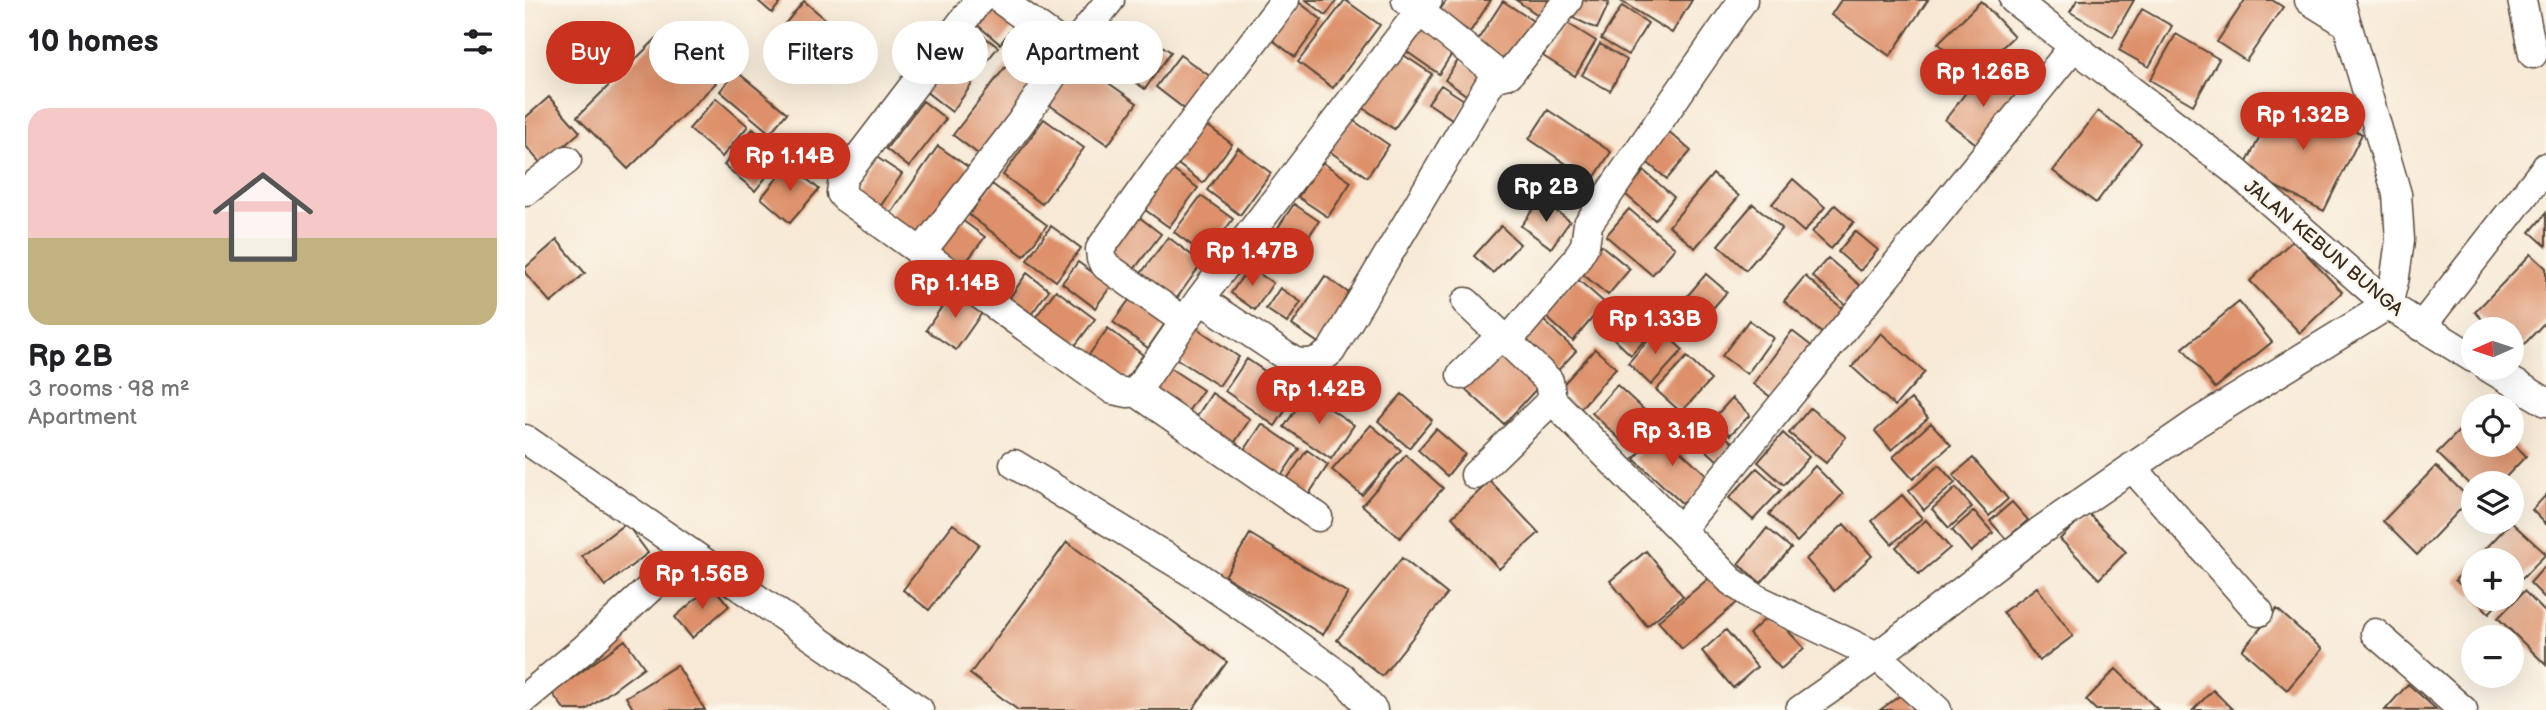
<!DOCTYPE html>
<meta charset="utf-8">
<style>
:root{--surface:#fff;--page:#f2f2f2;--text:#202124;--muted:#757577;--accent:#c8321e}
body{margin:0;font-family:"Balsamiq Sans",sans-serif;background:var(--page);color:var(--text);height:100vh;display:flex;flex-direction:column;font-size:26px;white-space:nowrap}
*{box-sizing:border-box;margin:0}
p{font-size:23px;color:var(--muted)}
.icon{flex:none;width:38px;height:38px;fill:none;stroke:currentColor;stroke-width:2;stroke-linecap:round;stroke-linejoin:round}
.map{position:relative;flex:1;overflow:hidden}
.details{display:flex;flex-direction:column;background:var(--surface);width:525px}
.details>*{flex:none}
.top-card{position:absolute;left:21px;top:21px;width:665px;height:63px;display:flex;gap:14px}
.needle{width:46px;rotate:267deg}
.fabs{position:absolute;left:1936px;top:317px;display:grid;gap:14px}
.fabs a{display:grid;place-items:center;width:63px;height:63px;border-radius:50%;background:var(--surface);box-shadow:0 7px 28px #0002;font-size:35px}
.price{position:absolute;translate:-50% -60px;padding:0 16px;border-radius:24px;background:var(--accent);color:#fff;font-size:23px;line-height:46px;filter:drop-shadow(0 2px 4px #0008)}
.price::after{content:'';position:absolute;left:50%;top:42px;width:21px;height:16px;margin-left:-10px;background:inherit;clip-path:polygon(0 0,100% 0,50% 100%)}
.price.selected{background:#222;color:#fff}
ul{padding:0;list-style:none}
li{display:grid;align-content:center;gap:14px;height:371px;padding:0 28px}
li span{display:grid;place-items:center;height:217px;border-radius:21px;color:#555}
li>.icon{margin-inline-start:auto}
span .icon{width:126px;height:126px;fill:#fffc;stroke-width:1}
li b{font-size:30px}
h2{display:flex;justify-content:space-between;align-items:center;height:84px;padding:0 28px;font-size:30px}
.chip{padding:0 24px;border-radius:32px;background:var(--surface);box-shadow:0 7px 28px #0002;font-size:24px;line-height:63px}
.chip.selected{background:var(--accent);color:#fff}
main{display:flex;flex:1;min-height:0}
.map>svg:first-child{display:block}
.building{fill:#dd9069}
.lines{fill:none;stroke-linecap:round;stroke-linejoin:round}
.minor-casing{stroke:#574739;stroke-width:31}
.minor{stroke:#fff;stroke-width:28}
.labels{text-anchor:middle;stroke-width:5;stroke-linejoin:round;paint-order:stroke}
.street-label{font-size:19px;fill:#3b2a1e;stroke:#fbf7ec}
</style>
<main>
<section class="details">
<h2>10 homes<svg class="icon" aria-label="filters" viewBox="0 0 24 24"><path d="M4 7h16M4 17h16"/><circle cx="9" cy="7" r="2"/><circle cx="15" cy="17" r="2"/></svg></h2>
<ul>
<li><span style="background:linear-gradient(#f6c9c9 60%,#c2b280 0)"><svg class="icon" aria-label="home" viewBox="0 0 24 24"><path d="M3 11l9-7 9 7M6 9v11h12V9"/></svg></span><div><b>Rp 2B</b><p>3 rooms · 98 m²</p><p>Apartment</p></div></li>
</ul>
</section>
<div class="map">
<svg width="2021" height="710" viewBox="0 0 2021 710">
<rect width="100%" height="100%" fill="#fbf7ec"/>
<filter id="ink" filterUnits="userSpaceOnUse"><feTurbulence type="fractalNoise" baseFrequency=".0143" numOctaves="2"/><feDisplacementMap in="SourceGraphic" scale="14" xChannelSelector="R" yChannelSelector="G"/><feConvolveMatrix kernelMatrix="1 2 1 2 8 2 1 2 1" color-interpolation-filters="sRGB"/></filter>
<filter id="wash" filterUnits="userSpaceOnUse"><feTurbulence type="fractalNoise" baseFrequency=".00686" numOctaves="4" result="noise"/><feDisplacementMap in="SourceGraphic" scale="28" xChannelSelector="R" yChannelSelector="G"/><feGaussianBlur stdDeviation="1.57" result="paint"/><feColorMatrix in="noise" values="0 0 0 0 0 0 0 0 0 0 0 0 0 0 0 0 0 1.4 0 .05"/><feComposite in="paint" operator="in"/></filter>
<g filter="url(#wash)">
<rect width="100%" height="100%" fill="#f7e9d5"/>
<g id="blocks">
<path class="building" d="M232,0H257L247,13Z
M771,0L797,20L770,57L741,35Z
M781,0H812L801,15Z
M820,0L855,25L808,88L773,62Z
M922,0H966L945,32L914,11Z
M991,0H1027L1016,17Z
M1051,0H1078L1084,3L1072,29L1044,16Z
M1094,0H1167L1147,33Z
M1316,0H1403L1365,56L1306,15Z
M1552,0H1609L1588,37L1545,12Z
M1720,0H1747L1758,7L1721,61L1692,42Z
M279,1L331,45L306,75L254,31Z
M978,1L1011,23L982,66L950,44Z
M1456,1L1489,36L1446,77L1413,43Z
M465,3L491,23L475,44L450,23Z
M1097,6L1123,23L1103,55L1076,39Z
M1617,9L1647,26L1624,67L1594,50Z
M1039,21L1071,41L1050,76L1018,56Z
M605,24L646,52L620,89L580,61Z
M894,25L930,49L914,74L878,49Z
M446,27L473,47L450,76L424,56Z
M140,30L191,83L103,169L52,117Z
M1651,34L1694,59L1668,105L1625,80Z
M501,40L528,62L456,156L428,135Z
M1075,44L1102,60L1085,91L1057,75Z
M874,52L907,74L869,129L837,107Z
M655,55L686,77L661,110L631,87Z
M934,59L959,76L944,97L920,80Z
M552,61L612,103L583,145L523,104Z
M421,64L447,84L427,112L400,91Z
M1459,69L1497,98L1458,149L1420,120Z
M211,71L262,113L245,133L195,91Z
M916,85L942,102L930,121L903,103Z
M1757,93L1837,134L1799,211L1718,170Z
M24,97L55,132L17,165L0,145V118Z
M191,98L223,126L197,157L164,129Z
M398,101L421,119L384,167L361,149Z
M1023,110L1086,152L1067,181L1004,139Z
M1573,111L1616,143L1571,203L1528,171Z
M519,119L559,148L517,204L478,175Z
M826,119L864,145L842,177L804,151Z
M675,120L707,144L678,183L646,159Z
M228,129L259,155L230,191L199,165Z
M1141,129L1166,151L1142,179L1117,158Z
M413,146L446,169L397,241L363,218Z
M713,148L746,173L715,215L682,190Z
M350,156L377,174L353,210L326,191Z
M797,162L826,182L803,217L773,197Z
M264,164L294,189L265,223L236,198Z
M641,165L673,188L644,227L612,204Z
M1119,171L1149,197L1130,220L1100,194Z
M1188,174L1214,196L1170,248L1144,226Z
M1268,179L1300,207L1279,232L1247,204Z
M467,184L522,225L499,256L444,215Z
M676,196L708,219L681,256L649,232Z
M1015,200L1045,221L1026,248L996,226Z
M769,204L794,221L771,255L746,238Z
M1228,204L1257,228L1221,270L1193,245Z
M1310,205L1329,222L1306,249L1287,232Z
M1104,209L1150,248L1127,275L1081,236Z
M609,213L636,234L607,272L580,252Z
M2021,213V246L2005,232Z
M433,217L460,237L432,274L405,254Z
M526,226L556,248L531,281L502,260Z
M976,226L995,244L968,273L949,256Z
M1330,231L1353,250L1335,271L1313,252Z
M643,237L677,263L649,302L614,276Z
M32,240L60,273L26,303L0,273V268Z
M1768,240L1817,292L1775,333L1725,281Z
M1076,245L1105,269L1083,295L1054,271Z
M2006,254L2021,268V321L1992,352L1986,347V329H1967L1950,312Z
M1303,258L1338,288L1322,306L1287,276Z
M553,262L586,286L570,308L537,283Z
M724,267L748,283L730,310L706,293Z
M502,273L524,290L505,316L483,300Z
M1181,274L1202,292L1168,331L1148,313Z
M800,276L828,296L795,344L767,325Z
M1280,276L1320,311L1299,335L1259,301Z
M1050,277L1080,303L1048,341L1019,315Z
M755,288L776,302L762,323L741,309Z
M429,289L459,310L431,350L401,330Z
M531,290L570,319L549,347L510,318Z
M607,296L641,322L623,348L588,322Z
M1714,302L1747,342L1690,388L1658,348Z
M1112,305L1134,325L1106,355L1085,335Z
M1016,318L1051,351L1025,379L991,347Z
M1224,320L1248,338L1222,374L1197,356Z
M670,327L714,357L694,386L649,357Z
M583,328L618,355L596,386L561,359Z
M1134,328L1158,350L1126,385L1103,363Z
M1267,331L1293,351L1254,403L1228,384Z
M1356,333L1400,372L1370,406L1327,367Z
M973,346L1015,385L979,424L937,386Z
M1070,349L1091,368L1055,409L1034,389Z
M1162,357L1186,380L1156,412L1131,390Z
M722,359L772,393L750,426L700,391Z
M642,366L678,390L659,417L624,393Z
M1092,385L1128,418L1102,446L1067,413Z
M687,393L725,419L706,448L668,422Z
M782,393L829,425L806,459L759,427Z
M877,394L907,420L884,448L853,421Z
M1207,398L1225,415L1205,435L1188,419Z
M1386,399L1403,418L1366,450L1350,431Z
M1285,408L1321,437L1301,463L1264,433Z
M1948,417V444H1986V441L2001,456L1975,483H1948V488L1912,453Z
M1182,420L1209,444L1193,461L1167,437Z
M1406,423L1426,445L1388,479L1368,457Z
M737,424L774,449L754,479L717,454Z
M846,425L876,450L837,495L807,470Z
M911,429L940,454L922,476L893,450Z
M1134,431L1185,478L1160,506L1109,459Z
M1258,433L1284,457L1259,485L1233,462Z
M782,450L803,465L780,500L758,485Z
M881,455L918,488L875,538L837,505Z
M1448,458L1483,499L1464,516L1428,475Z
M1414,465L1430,483L1399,510L1384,491Z
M1290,466L1318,494L1272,542L1244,514Z
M1911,466L1945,499L1892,555L1858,521Z
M1232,468L1256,490L1228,520L1204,498Z
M965,481L1014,533L974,569L927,517Z
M1431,488L1447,507L1424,528L1407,509Z
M1377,495L1397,518L1367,544L1347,521Z
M2021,495V524L2007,510Z
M1487,502L1503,520L1481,539L1465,521Z
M1449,511L1468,533L1446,552L1427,530Z
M1562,512L1601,552L1574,579L1535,539Z
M1401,520L1425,548L1394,574L1371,547Z
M1986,522L2021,554L1986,590V560H1950Z
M101,523L123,553L80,586L57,556Z
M428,524L454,544L404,610L378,590Z
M1319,524L1347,556L1309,591L1281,559Z
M1242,528L1266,548L1236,583L1213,564Z
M725,534L823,593L798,635L700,576Z
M542,542L702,662L667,710H493L445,674Z
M1121,551L1158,596L1122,626L1085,581Z
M877,558L922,594L857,676L812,640Z
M1948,562V597L1930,580Z
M2021,565V599L2005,583Z
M1190,573L1214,601L1157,649L1133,621Z
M187,585L204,606L167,638L150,617Z
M1512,587L1548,636L1514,661L1478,612Z
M1999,591L2021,613V665L1973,618Z
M1949,598H1978L1964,613Z
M1752,609L1797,649L1762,690L1717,650Z
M1246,613L1279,648L1256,669L1224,634Z
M1201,630L1232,667L1208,688L1177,651Z
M100,640L119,667L61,710H40L27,693Z
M152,665L180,710H109L101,697Z
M1591,669L1633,710H1571L1561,700Z
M1883,684L1912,710H1860Z
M1688,690L1708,710H1668Z
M1380,692L1393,710H1355Z"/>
</g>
</g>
<g filter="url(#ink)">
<use href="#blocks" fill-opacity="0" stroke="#574739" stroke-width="2"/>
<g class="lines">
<g class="minor-casing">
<path id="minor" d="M454,0L318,178L316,193L319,197L588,390L603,393L611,392L793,517
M476,0L545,50
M881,0L975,76L984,74L1043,0
M1489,0L1709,170L1863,305L1948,358
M1784,0L1821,23
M1997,0L2008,54
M0,192L42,160
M395,254L496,122L545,50L585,0
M675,299L768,361C784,366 794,362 806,351L971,73
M941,302L1024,381L1027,400L1206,581L1232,599L1352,656L1412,710
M659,321L581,266L576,259L575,249L631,170L760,0
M1896,327L2021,167
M983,341L1049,263L1060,245L1063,224L1218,0
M1964,368L2021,402
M936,375L977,335
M611,392L675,299L903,0
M0,439L394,710
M489,464L671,575L747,627L817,677L848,710
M1607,467L1734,612
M950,475L1027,400
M1156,529L1549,46
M1850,633L1938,710
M0,698L59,649L163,553
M1275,710L1352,656L1515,531L1673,422L1863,305L1870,277L1875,240L1872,194L1815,0"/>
</g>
<use href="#minor" class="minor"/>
</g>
</g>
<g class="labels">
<g class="street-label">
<text transform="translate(1799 247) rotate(40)" y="7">JALAN KEBUN BUNGA</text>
</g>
</g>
</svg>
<div class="fabs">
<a><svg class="needle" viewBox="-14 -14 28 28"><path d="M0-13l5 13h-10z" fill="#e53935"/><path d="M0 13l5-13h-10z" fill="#757577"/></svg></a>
<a><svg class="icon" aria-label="locate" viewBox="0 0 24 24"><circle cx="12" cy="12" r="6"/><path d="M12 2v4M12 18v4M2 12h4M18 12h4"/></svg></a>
<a><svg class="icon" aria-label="layers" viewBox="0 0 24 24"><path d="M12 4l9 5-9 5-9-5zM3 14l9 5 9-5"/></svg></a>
<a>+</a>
<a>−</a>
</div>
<b class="price" style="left:1458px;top:109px">Rp 1.26B</b>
<b class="price" style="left:1778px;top:152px">Rp 1.32B</b>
<b class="price" style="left:265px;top:193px">Rp 1.14B</b>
<b class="price selected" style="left:1021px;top:224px">Rp 2B</b>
<b class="price" style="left:727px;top:288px">Rp 1.47B</b>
<b class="price" style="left:430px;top:320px">Rp 1.14B</b>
<b class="price" style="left:1130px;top:356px">Rp 1.33B</b>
<b class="price" style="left:794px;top:426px">Rp 1.42B</b>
<b class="price" style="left:1147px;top:468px">Rp 3.1B</b>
<b class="price" style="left:177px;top:611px">Rp 1.56B</b>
<div class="top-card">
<a class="chip selected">Buy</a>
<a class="chip">Rent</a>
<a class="chip">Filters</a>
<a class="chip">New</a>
<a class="chip">Apartment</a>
</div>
</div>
</main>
